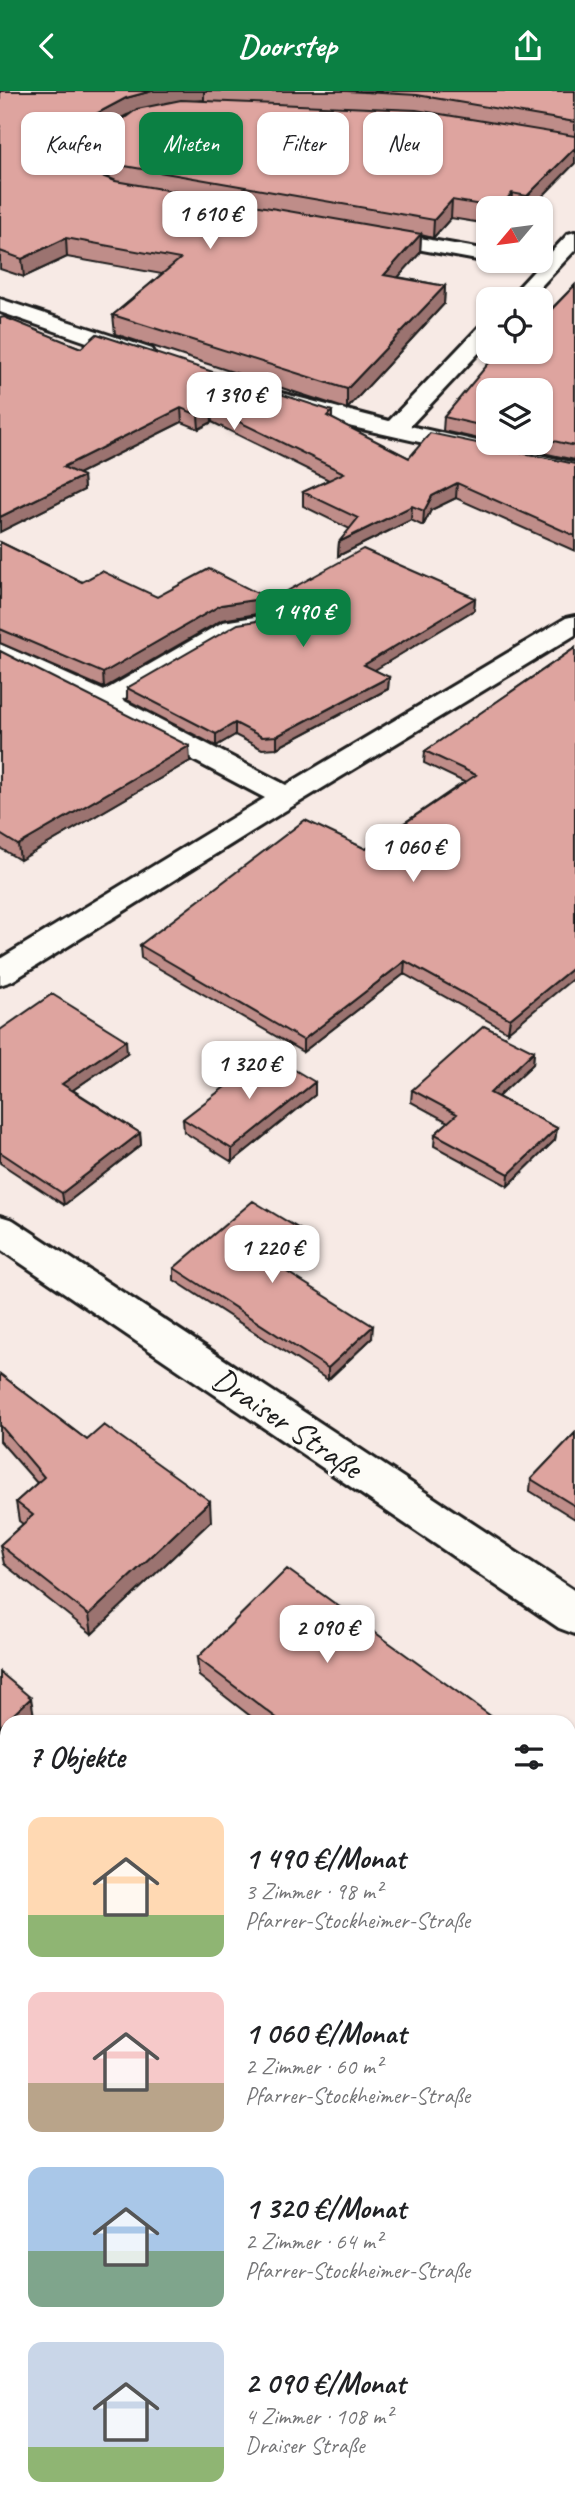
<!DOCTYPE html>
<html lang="de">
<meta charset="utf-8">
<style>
:root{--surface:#fff;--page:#f2f2f2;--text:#202124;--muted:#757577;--accent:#0b8043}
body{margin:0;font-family:Caveat,sans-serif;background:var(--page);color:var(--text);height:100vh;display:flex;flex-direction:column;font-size:26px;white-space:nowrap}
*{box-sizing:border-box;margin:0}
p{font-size:23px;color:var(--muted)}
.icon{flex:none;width:38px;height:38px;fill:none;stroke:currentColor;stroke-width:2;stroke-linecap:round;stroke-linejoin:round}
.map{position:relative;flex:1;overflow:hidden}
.panel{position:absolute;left:0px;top:1624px;width:576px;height:798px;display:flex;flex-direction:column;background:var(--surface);border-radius:21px 21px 0 0;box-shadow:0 2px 5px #0004}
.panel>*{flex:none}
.top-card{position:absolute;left:21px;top:21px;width:534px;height:63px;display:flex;gap:14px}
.needle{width:46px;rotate:241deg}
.buttons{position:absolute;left:476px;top:105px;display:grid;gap:14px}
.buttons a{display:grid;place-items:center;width:77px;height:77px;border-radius:14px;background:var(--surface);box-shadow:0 2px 5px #0004;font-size:35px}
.price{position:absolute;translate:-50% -60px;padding:0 16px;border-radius:14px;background:#fff;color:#222;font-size:23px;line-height:46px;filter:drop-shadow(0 2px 4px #0008)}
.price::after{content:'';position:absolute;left:50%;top:42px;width:21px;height:16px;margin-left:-10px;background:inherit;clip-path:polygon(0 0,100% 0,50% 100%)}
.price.selected{background:var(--accent);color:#fff}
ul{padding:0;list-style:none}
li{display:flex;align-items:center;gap:21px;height:175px;padding:0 28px}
li span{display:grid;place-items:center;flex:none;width:196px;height:140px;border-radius:14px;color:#555}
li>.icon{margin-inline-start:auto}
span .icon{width:84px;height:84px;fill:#fffc;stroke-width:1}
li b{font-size:30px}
h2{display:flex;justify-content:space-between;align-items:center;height:84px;padding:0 28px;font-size:30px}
.chip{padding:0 24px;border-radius:14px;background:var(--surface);box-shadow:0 2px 5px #0004;font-size:24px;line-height:63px}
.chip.selected{background:var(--accent);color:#fff}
header{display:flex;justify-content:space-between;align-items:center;height:91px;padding:0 28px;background:var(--accent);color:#fff;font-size:32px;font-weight:800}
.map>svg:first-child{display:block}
.green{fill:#a0dba1;stroke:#5e7c5e;stroke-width:2}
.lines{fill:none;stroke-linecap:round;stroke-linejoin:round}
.lane-casing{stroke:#1c1c1c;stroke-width:5}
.street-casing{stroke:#1c1c1c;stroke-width:6}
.lane{fill:#fdfcf7;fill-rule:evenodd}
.street{fill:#fdfcf7;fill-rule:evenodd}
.wall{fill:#bf8d89;stroke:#1c1c1c;stroke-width:2;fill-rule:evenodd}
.shaded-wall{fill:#9b736f;stroke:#1c1c1c;stroke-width:2}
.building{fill:#dea49f;stroke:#1c1c1c;stroke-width:2}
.labels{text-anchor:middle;stroke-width:5;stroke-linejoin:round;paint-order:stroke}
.street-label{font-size:33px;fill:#1c1c1c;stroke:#fdfcf7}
</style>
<header><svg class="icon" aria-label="back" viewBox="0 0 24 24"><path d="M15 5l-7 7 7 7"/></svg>Doorstep<svg class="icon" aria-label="share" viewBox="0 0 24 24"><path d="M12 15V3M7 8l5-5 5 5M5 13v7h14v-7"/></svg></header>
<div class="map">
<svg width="575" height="2422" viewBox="0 0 575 2422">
<rect width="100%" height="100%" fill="#f7eae5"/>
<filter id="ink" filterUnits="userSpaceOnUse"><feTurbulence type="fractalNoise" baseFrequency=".0143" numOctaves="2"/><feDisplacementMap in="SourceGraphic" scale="14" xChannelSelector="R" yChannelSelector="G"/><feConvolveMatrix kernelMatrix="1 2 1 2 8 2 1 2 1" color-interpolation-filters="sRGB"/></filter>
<g filter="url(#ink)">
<path class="green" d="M0,2066L7,2074V2415H332L339,2422H0Z"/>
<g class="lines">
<g class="lane-casing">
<path id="lane" d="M274,523L282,525L285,530L282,535L237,542L111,615H95L92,610L95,605L223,531Z
M0,2122L7,2124V2174L0,2172Z
M237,2415H289L291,2422H240Z"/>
</g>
<g class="street-casing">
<path id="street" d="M132,24L138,25L141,29L138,33L86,71L94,83L127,96L130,100L127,104C105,109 74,93 68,71L76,59Z
M369,138L488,159V170H493L488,171L362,148L359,144L362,140Z
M575,141V159L529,208H508L568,143Z
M0,208L152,258L155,263L152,268H136L0,221Z
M488,234V252L410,335L575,372V386L335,332L273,314L270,309L273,304L281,302L389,330L480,235Z
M575,525V544L283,721L12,890L0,894V868L265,707L93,616L0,571V553L113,604L286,694L566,527Z
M0,1125L13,1129L575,1500V1543L559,1537L0,1158Z"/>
</g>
<use href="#lane" class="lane"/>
<use href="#street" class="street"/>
</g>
<path class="wall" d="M0,0H575V72L531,117H488V133L451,127L433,147L421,144L420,162L398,186L445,195L444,213L347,318L115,243L113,224L162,183L67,166L24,186L0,178ZM132,23L88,54L89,72L94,80L116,90L80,77L70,65L93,42L127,24Z
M575,194V369L497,352H541V299H488V350L443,340L444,326Z
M0,227L81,257L332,320V328L409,367L575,373V460L456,407L431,419L423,435L411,429L338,465L339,451L350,438L303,415V401L329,389L212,331L199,338L182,331L78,383L83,385L84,399L0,441Z
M0,451L82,491L157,506L267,507L268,521L222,529L104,597L0,552Z
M475,507L474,519L374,579L389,586L388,598L277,657L262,658L235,644L216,655L127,609V597L282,526L284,524L272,521L271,509Z
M575,557L508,941L404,883L303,961L141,867L140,854L366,758L464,691L424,672L425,660Z
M0,560L190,670L20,769L0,757Z
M0,939L127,962L73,999L140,1042L141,1054L64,1114L0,1072Z
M534,960L533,973L498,1006L557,1037L555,1049L508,1095L434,1055L435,1043L448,1031L411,1011L412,999Z
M315,1004L232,1071L184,1041L183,1028Z
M305,1154L280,1177L372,1247L328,1289L174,1189V1177Z
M0,1283L87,1349L211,1430L92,1543L4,1473L0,1454L23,1433L19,1430L16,1411L37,1392L0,1350Z
M575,1342V1428L530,1400L531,1388Z
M197,1567L499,1631H258L199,1585Z
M7,1759V1799L0,1793V1766Z
M575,1993V2254L570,2262L569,2261V2001Z"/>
<path class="shaded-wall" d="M152,0H204V9L165,13L127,24L93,42L66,69L65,52L92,25L126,7Z
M575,57V72L531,117H526L527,105Z
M512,102L511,117H498H499Z
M452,109L451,127L433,147L434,129Z
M421,143L420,162L384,202V184Z
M66,147L67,166L24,186L22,168Z
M445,195L444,213L347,318V298Z
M181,317L182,331L64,390L63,376Z
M211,317L212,331L199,338L198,324Z
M83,385L84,399L0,441V426Z
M457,392L456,407L431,419L423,435L424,420L432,405Z
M412,415L411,429L338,465L339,451Z
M267,507L268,521L222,529L104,597L103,582L221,514Z
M475,507L474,519L363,586L364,574Z
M389,586L388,598L277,657V645Z
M235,632V644L216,655V643Z
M189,655L190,670L20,769L18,754Z
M405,870L404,883L303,961V949Z
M575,875V886L508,941L510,928Z
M126,949L127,962L64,1005L62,993Z
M534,960L533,973L489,1014L490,1002Z
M315,991V1004L232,1071V1058Z
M557,1037L555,1049L508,1095L509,1083Z
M140,1042L141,1054L64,1114L62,1102Z
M306,1142L305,1154L272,1184L271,1171Z
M373,1235L372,1247L328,1289V1277Z
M210,1410L211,1430L92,1543L89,1524Z
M31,1607L34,1625L28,1631H7V1651L0,1658V1636Z
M575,1719V1731L569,1739V1727Z"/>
<path class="building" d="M0,0H152L126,7L92,25L65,52L68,64L80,77L115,90L421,143L384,184L445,195L347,298L113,224L180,168L66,147L22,168L0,160Z
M346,0H575V31L417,4Z
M181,9L416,19L575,45V57L527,105L512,102L499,117L452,109L434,129L119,74L93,63L88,54L137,18Z
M575,194V355L541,347V299H488V336L444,326L498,261H541V218L551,219Z
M4,226L81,257L97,243L332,320L327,325L409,367L430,342L575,373V445L457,392L432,405L424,420L412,415L339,451L358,427L303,401L344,382L211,317L198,324L181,317L63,376L83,385L0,426V227Z
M0,451L82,491L102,480L157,506L209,478L267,507L221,514L103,582L0,538Z
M363,458L475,507L364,574L389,586L277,645L262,646L235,632L216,643L127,597L238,533L282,526L287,520L284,512L271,509Z
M575,557V875L510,928L405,870L303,949L140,854L305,729L366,758L476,684L425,660Z
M0,560L189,655L18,754L0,743Z
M52,903L126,949L62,993L140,1042L62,1102L0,1061V939Z
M484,935L534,960L490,1002L557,1037L509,1083L435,1043L457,1023L412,999Z
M268,963L315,991L232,1058L183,1028Z
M253,1110L306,1142L271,1171L373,1235L328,1277L174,1177Z
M0,1283L87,1349L104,1334L210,1410L89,1524L0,1454L33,1424L16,1411L44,1386L0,1334Z
M575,1342V1415L531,1388Z
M287,1478L499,1631H282L197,1567Z
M0,1581L31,1607L0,1636Z
M569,1681L575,1686V1719L569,1727Z
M7,1759V1786L0,1780V1766Z
M575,1993V2251L569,2246V2001Z"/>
</g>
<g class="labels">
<g class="street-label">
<text transform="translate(288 1331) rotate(34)" y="12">Draiser Straße</text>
</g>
</g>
</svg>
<div class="buttons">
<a><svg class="needle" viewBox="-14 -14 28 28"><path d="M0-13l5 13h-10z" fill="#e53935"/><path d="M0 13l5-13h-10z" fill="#757577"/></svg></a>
<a><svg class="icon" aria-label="locate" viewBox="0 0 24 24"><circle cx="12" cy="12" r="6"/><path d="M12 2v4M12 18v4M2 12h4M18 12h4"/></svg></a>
<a><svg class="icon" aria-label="layers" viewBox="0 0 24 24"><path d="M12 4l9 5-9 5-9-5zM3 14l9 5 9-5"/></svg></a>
</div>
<b class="price" style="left:210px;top:160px">1 610 €</b>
<b class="price" style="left:234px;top:341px">1 390 €</b>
<b class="price selected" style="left:303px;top:558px">1 490 €</b>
<b class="price" style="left:413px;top:793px">1 060 €</b>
<b class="price" style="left:249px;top:1010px">1 320 €</b>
<b class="price" style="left:272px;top:1194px">1 220 €</b>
<b class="price" style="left:327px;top:1574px">2 090 €</b>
<div class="top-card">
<a class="chip">Kaufen</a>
<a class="chip selected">Mieten</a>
<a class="chip">Filter</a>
<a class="chip">Neu</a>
</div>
<section class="panel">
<h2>7 Objekte<svg class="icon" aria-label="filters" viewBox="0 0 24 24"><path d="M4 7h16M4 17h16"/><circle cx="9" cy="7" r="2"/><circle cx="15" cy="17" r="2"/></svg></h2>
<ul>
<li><span style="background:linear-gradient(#ffd9b3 70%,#8fb573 0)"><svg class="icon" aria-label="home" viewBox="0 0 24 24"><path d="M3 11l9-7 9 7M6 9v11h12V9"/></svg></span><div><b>1 490 €/Monat</b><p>3 Zimmer · 98 m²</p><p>Pfarrer-Stockheimer-Straße</p></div></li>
<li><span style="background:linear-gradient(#f6c9c9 65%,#b9a48a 0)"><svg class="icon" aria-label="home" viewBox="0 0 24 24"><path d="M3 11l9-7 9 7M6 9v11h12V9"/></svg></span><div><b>1 060 €/Monat</b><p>2 Zimmer · 60 m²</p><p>Pfarrer-Stockheimer-Straße</p></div></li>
<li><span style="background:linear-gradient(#a9c7e8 60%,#7fa58c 0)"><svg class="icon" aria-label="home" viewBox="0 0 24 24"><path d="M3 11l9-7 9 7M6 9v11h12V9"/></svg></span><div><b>1 320 €/Monat</b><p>2 Zimmer · 64 m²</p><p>Pfarrer-Stockheimer-Straße</p></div></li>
<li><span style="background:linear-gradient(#c9d6e8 75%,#8fb573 0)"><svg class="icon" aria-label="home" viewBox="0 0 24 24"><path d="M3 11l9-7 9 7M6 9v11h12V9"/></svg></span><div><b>2 090 €/Monat</b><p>4 Zimmer · 108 m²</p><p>Draiser Straße</p></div></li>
</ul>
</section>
</div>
